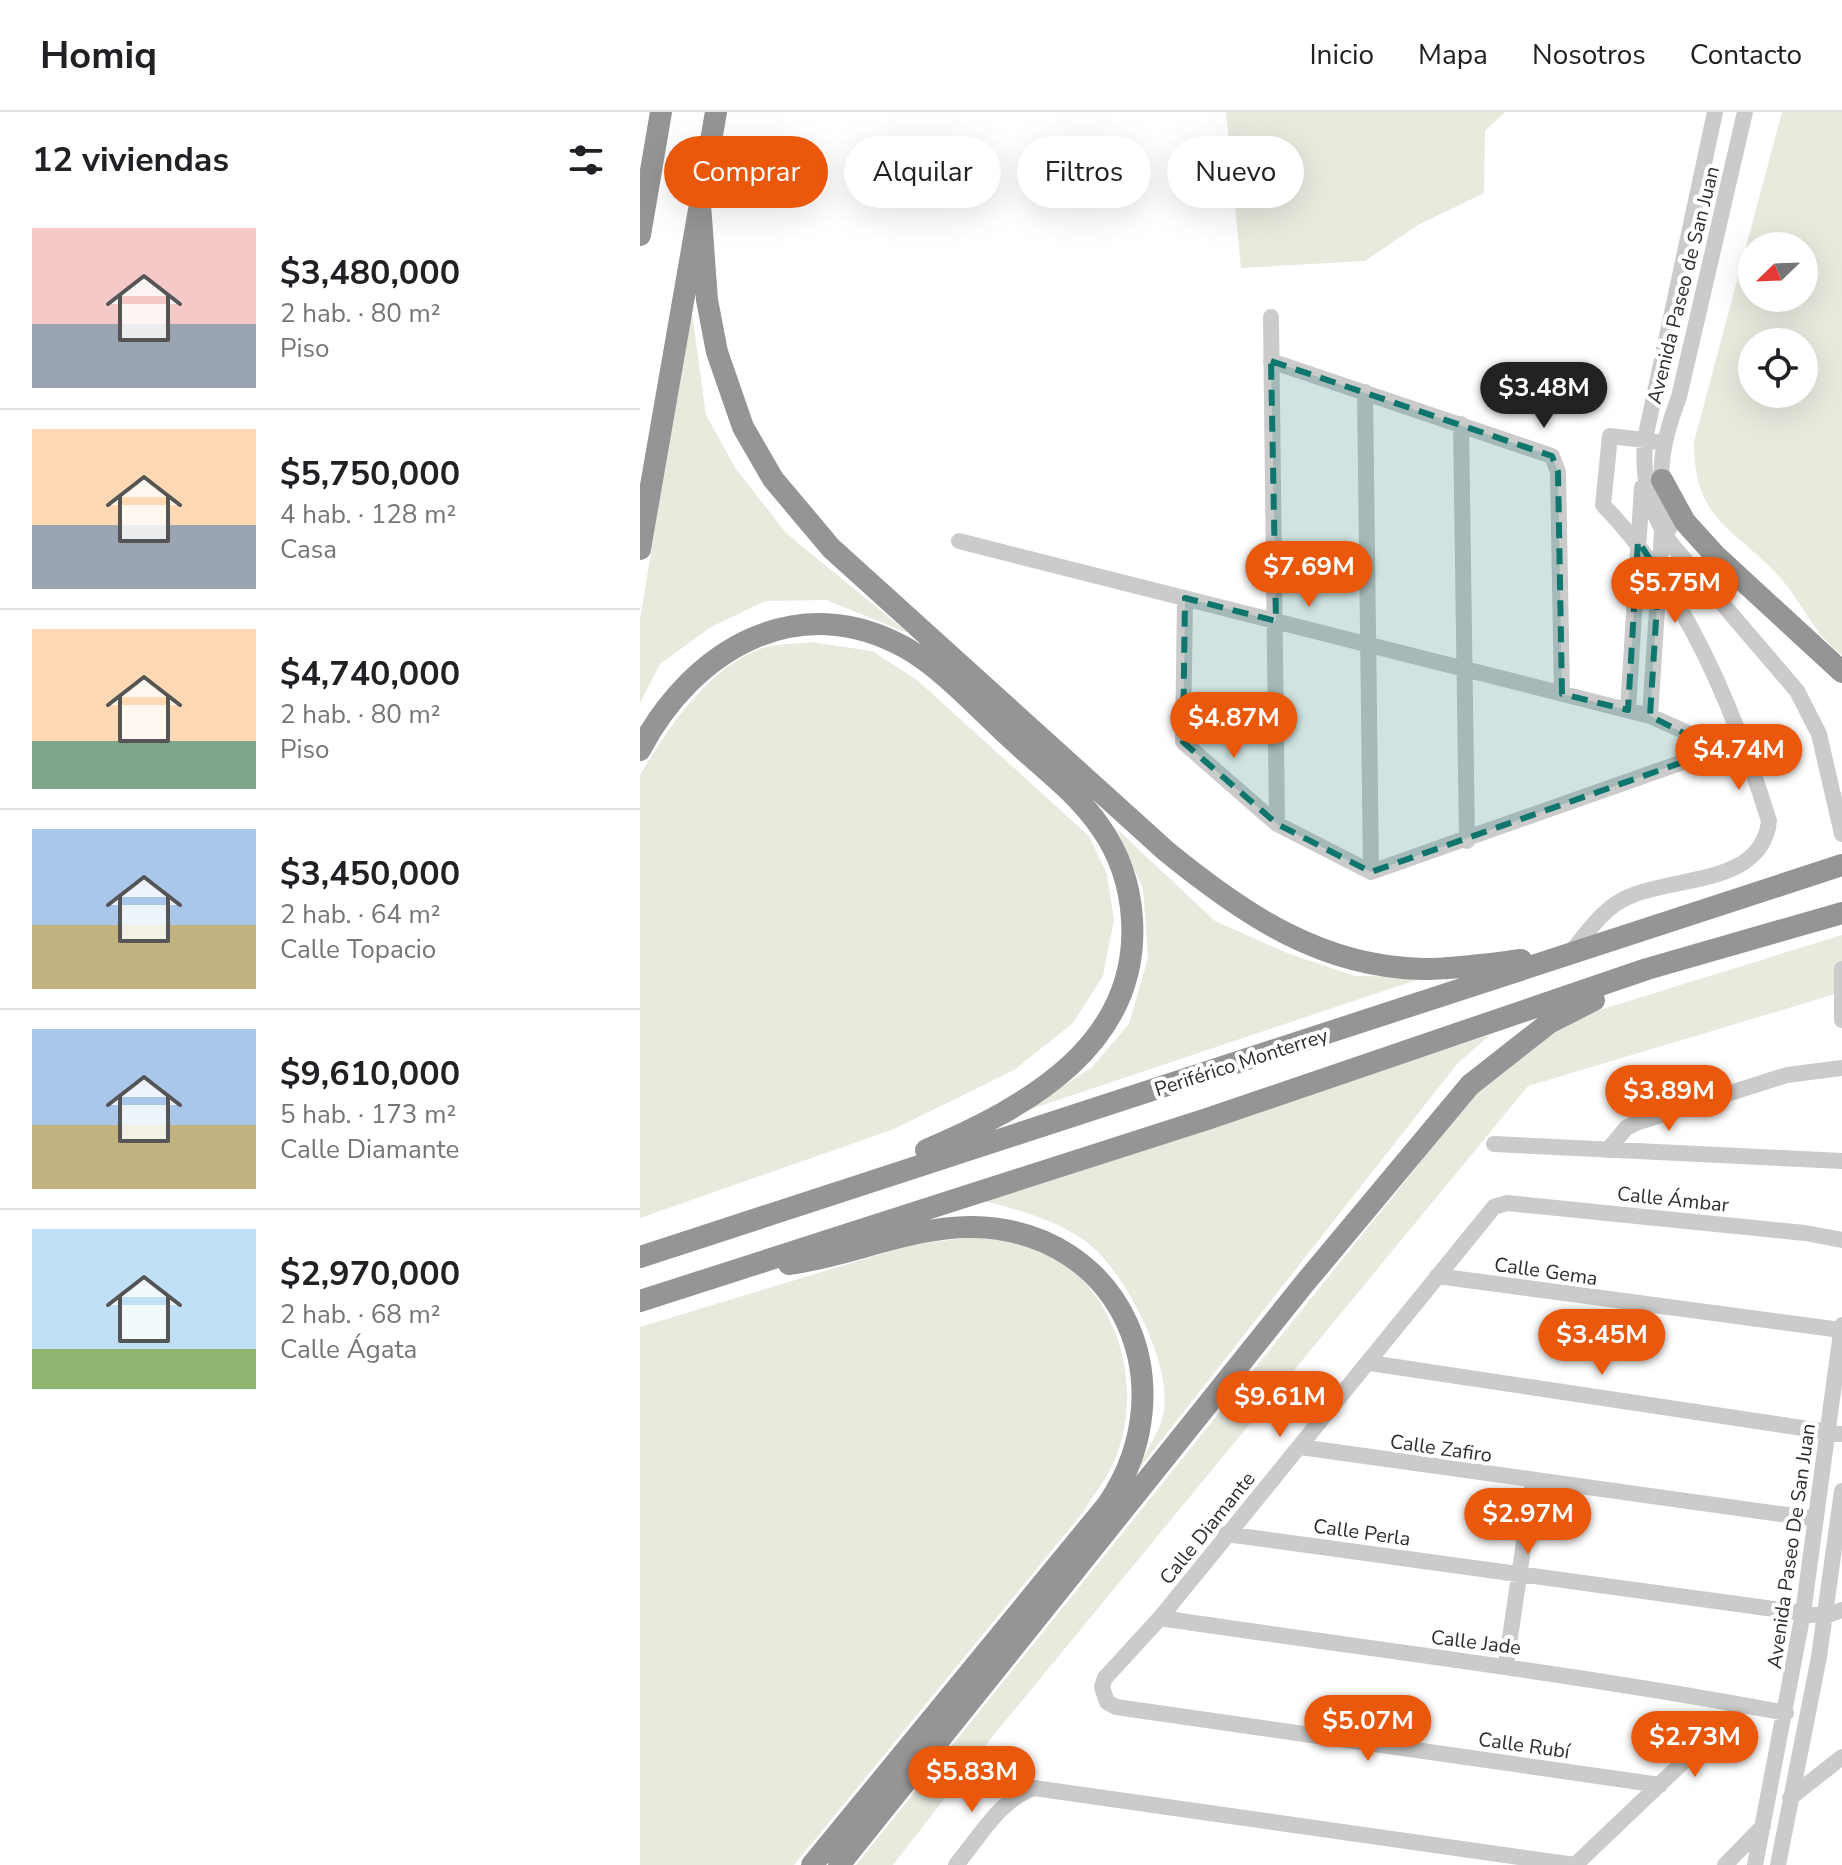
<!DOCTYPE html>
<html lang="es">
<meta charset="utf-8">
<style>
:root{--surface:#fff;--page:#f2f2f2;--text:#202124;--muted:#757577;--line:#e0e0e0;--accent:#ea580c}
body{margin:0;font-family:"Nunito Sans",sans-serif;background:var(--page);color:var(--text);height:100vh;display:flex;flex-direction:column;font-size:30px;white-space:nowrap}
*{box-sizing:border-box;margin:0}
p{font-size:26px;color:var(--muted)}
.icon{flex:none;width:44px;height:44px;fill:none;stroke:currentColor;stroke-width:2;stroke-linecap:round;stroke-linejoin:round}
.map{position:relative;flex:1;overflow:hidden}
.side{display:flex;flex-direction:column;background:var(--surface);width:640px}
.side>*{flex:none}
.hud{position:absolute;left:24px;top:24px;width:760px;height:72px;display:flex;gap:16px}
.needle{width:52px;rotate:247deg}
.controls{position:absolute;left:1098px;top:120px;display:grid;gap:16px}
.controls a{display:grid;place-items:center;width:80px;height:80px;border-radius:50%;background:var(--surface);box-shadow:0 8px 32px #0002;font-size:40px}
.price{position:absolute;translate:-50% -68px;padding:0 18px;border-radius:28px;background:var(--accent);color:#fff;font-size:26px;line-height:52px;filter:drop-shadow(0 2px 4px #0008)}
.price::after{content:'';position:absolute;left:50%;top:48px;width:24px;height:18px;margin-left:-12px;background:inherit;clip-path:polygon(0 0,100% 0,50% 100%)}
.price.active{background:#222;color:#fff}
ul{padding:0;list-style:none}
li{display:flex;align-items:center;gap:24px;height:200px;padding:0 32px}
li+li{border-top:2px solid var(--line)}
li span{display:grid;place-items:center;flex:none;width:224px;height:160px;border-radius:0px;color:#555}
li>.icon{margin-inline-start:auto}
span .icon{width:96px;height:96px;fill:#fffc;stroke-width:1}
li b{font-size:34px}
h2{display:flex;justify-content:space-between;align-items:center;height:96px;padding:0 32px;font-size:34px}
.pill{padding:0 28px;border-radius:36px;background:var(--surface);box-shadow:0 8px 32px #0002;font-size:28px;line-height:72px}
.pill.active{background:var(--accent);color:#fff}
header{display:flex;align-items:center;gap:48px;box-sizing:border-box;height:112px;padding:0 40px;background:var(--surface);border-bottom:2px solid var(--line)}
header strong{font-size:38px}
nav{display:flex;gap:44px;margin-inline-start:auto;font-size:28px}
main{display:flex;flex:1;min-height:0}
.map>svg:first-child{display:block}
.green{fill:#e7eadd;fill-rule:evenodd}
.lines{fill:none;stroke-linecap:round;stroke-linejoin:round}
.minor{stroke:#cbcbcb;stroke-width:16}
.highway{stroke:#959595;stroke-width:22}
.marked{fill:#0f766e;fill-opacity:0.2;stroke:#0f766e;stroke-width:6;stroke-dasharray:16 10;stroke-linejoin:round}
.labels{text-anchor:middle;stroke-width:8;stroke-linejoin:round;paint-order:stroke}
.street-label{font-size:20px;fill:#2e2e2e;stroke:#fff}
</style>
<header>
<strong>Homiq</strong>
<nav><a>Inicio</a><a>Mapa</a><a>Nosotros</a><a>Contacto</a></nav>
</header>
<main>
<section class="side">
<h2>12 viviendas<svg class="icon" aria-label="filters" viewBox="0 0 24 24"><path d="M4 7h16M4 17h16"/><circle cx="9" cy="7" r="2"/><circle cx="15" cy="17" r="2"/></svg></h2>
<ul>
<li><span style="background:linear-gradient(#f6c9c9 60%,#9aa5b1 0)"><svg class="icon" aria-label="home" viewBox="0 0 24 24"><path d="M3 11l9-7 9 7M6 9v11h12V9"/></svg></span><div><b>$3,480,000</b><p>2 hab. · 80 m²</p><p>Piso</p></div></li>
<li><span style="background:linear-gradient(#ffd9b3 60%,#9aa5b1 0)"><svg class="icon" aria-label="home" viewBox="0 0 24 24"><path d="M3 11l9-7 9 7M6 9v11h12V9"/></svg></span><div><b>$5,750,000</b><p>4 hab. · 128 m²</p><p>Casa</p></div></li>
<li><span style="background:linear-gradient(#ffd9b3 70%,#7fa58c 0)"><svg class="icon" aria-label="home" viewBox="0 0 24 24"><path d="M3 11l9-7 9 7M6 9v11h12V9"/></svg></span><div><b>$4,740,000</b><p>2 hab. · 80 m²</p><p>Piso</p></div></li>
<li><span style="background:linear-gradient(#a9c7e8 60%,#c2b280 0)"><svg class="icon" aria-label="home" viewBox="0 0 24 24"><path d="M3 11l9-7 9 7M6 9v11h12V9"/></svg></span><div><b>$3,450,000</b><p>2 hab. · 64 m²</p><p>Calle Topacio</p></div></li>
<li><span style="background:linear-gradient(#a9c7e8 60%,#c2b280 0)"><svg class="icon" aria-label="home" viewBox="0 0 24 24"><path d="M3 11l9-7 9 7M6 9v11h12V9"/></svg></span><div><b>$9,610,000</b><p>5 hab. · 173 m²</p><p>Calle Diamante</p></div></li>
<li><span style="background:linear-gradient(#bfe0f5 75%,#8fb573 0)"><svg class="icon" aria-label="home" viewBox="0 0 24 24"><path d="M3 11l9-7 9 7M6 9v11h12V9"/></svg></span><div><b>$2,970,000</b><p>2 hab. · 68 m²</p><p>Calle Ágata</p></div></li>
</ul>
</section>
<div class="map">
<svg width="1202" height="1753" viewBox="0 0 1202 1753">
<rect width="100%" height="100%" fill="#fff"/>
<path class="green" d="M586,0H865L845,19L844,81L778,113L725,149L601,156Z
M1142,0H1202V543C1176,524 1164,495 1144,470C1099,417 1054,413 1054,330ZM1112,134H1164V186H1112ZM1112,230H1164V282H1112Z
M51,194L66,303L96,357L146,421L268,521L186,488L125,489L71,515L20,552L0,591V508Z
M170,530L232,539L277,568L449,724L467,762L474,808L463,864L433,911L374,958L254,1017L0,1106V663C29,615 66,558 120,537C134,532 154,532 170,530Z
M477,717L575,809L647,841L715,864L785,865L388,998L452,955L489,912L508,846L503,777Z
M1202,823V880L888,974L357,1619L253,1753H216L844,971L892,934L950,901Z
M850,923L817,952L483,1377C495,1356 515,1331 522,1307C537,1259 486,1161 448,1131C416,1107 378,1098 340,1088Z
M333,1125C351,1128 371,1128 388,1133C472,1161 508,1268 475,1347C468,1365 454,1382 444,1399L154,1753H0V1215L271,1133Z"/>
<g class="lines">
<path class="minor" d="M1075,0L1005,327C1002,367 1009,402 1033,434L1157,579L1179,622L1202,722
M631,205L637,712
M631,249L912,344L918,360L922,582
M725,280L731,760
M821,312L827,729
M1029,417C1016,365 1020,335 1039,285L1105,0
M319,429L1010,604L1057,625L1077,638
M545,486L543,630L637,712L731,760L1077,638
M988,598L1002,375
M1010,604L1022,420
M931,840C948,820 963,796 988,785C1033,764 1122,774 1129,709C1095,599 1045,477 963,393L970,324L1022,330
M1202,857V908
M854,1032L1202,1049
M968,1038L986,1016L996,1011L1147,963L1202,956
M797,1164L1201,1218
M730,1251L1202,1322
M660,1335L1176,1407
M586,1422L1185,1504L1202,1498
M520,1506C729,1537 938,1562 1146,1601
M866,1553L893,1369
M1020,1673L476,1595L467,1590L462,1575L465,1566L520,1506L854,1095L867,1091L1165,1121L1202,1128
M1150,1686L1202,1645
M316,1753C339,1726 359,1688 394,1676L935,1753
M935,1753L1103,1593
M1085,1753L1123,1714
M1115,1753L1163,1501L1202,1213
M1138,1753L1179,1545L1202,1379"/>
<path class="highway" d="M60,92L67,188L77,240L103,315L133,367L191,436L526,739C603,802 681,855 783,857C816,857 849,852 881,848
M0,123L21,0
M1022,368L1045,410L1074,442L1202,560
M0,437L76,0
M0,638C52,538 158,475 266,536C306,559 341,600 376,631C405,658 439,683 461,716C480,743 490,776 492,807C500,933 387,995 286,1038
M0,1145L1202,753
M149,1152C210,1144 271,1114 333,1115C483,1118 548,1274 468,1392L172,1753
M0,1189L567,1007L1007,857L1202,801
M199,1753L664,1172L830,973L909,911L954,888"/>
</g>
<path class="marked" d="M631,249L912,344L918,360L922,582L988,598L998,429L1019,461L1010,604L1077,638L731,760L637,712L543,630L545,486L636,509Z"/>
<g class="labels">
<g class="street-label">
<text transform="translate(1043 173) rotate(-76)" y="7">Avenida Paseo de San Juan</text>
<text transform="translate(601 950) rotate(-18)" y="7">Periférico Monterrey</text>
<text transform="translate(1033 1087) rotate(6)" y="7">Calle Ámbar</text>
<text transform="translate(906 1159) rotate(8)" y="7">Calle Gema</text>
<text transform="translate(801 1336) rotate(8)" y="7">Calle Zafiro</text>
<text transform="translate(567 1416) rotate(-51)" y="7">Calle Diamante</text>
<text transform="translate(722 1420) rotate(8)" y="7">Calle Perla</text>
<text transform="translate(1151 1434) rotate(-82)" y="7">Avenida Paseo De San Juan</text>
<text transform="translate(836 1530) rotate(7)" y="7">Calle Jade</text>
<text transform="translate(884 1633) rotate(8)" y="7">Calle Rubí</text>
</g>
</g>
</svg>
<div class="controls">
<a><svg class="needle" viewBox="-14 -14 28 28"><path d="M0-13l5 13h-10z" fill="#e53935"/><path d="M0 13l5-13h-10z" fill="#757577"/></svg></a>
<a><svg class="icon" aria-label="locate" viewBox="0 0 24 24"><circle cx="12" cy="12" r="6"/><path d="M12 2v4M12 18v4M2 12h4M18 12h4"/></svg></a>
</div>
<b class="price active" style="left:904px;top:318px">$3.48M</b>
<b class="price" style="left:669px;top:497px">$7.69M</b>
<b class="price" style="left:1035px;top:513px">$5.75M</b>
<b class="price" style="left:594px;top:648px">$4.87M</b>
<b class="price" style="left:1099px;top:680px">$4.74M</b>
<b class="price" style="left:1029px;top:1021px">$3.89M</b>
<b class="price" style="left:962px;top:1265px">$3.45M</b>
<b class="price" style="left:640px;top:1327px">$9.61M</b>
<b class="price" style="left:888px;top:1444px">$2.97M</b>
<b class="price" style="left:728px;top:1651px">$5.07M</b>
<b class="price" style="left:1055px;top:1667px">$2.73M</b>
<b class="price" style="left:332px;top:1702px">$5.83M</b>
<div class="hud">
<a class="pill active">Comprar</a>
<a class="pill">Alquilar</a>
<a class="pill">Filtros</a>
<a class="pill">Nuevo</a>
</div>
</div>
</main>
